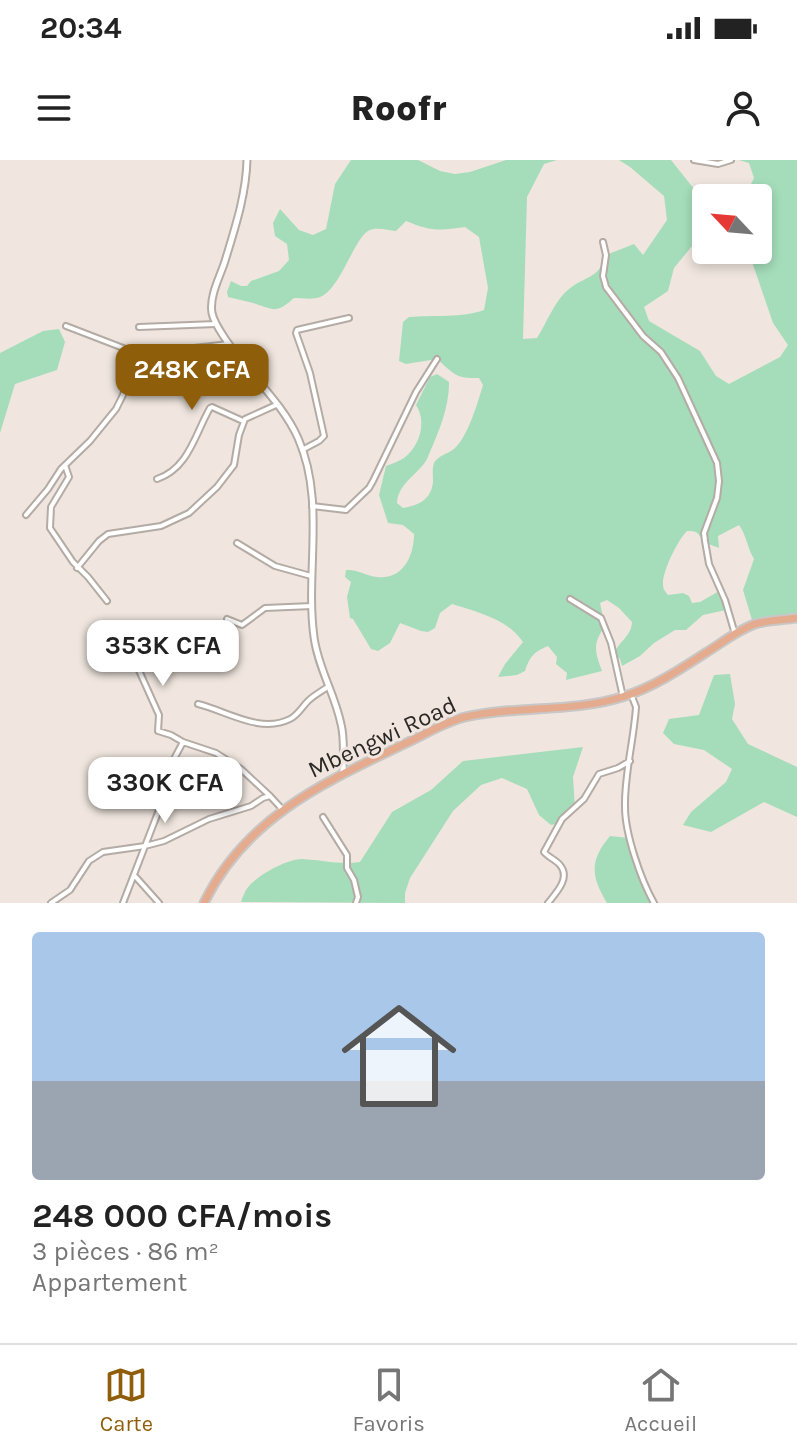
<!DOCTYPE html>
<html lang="fr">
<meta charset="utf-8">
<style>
:root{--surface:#fff;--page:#f6f6f6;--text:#222;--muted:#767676;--line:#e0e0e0;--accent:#8f5e0a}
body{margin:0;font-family:Karla,sans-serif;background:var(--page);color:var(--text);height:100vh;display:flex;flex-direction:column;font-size:30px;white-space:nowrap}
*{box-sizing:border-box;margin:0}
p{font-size:26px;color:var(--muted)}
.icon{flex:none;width:44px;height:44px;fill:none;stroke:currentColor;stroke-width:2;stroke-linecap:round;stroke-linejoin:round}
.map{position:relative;height:743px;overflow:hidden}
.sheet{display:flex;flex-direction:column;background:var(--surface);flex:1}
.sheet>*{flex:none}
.needle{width:52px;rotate:296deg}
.buttons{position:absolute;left:692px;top:24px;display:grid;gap:16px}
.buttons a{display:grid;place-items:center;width:80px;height:80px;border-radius:8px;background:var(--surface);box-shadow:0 4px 12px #0003;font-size:40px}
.price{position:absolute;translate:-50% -68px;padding:0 18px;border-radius:16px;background:#fff;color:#222;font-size:26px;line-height:52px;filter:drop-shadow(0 2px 4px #0008)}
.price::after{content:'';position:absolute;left:50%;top:48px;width:24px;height:18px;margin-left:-12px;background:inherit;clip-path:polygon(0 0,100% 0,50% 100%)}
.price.selected{background:var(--accent);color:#fff}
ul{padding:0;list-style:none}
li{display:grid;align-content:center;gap:16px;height:424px;padding:0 32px}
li+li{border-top:2px solid var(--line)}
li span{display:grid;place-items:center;height:248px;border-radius:8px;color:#555}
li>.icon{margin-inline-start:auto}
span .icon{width:144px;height:144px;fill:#fffc;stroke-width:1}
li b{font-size:34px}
.status{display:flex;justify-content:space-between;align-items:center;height:56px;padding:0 40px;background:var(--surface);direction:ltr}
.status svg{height:22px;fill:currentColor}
header{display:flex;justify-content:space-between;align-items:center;height:104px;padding:0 32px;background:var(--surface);font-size:36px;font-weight:800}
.dock{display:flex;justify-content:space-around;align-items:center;height:112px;border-top:2px solid var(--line);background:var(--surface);font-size:22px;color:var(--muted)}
.dock a{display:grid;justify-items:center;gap:4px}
.dock .selected{color:var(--accent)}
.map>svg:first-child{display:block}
.green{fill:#a5ddba}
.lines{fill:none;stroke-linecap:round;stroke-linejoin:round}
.minor-casing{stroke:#b4aba4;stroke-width:8}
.tertiary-casing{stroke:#b4aba4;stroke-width:9}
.primary-casing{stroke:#c8c7c6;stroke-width:11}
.minor{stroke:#fff;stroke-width:4}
.tertiary{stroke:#fff;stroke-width:5}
.primary{stroke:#e5ab8f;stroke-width:7}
.labels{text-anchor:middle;stroke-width:6;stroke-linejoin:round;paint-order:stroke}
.street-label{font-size:24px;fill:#2c2825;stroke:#f0e6df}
</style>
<div class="status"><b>20:34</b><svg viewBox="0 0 49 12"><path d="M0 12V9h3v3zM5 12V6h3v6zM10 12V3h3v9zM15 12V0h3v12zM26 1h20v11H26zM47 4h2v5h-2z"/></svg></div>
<header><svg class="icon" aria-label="menu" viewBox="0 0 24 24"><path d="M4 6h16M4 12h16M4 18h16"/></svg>Roofr<svg class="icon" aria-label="person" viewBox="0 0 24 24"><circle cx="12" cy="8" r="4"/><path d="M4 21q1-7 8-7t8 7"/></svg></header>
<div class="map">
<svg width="797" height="743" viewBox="0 0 797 743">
<rect width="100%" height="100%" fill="#f0e6df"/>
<path class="green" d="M351,0H418L440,11L455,14L470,12L506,0H557L544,4L527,37L523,179L537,178C547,162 555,140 569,129C585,116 599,119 606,95L634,84L643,95L667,60L664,36L630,7L619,0H671L706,44V77L692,86L674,108L668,131L644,147L649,161L700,191L716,216L729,224L780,197L788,185L773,163L748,90H758V38H744L754,18L749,3L739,0H797V454L767,462L752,460L743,430L754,399C747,388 747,376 739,365L718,376L719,388C715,386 707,384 704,381C697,374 700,371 687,371C678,380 663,410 663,423C663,429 664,430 668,435L683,433L689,436L692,443L700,442L721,430L726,450L703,455L686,470H675L654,483L640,496L622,506L620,499L614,494C619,481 631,477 632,462L619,448L607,440L600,443L605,466C592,485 595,491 602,511L566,520L567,513L556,504L557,497L548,486C534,492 530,496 525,511L517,515L498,517L505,504L523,482C508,459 477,452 452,444L440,453L435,468L428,472L421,471L400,463L390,483L378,491L371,489L353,459L350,458L347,437L351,422L345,417L346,410C358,409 366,416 377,417C403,420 414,396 414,374L403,365L388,363L379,335L386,306C392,304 399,301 404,298C420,286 427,261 416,245L430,217L437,214L449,222C449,250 438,273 427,299C418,315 398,323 397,343L403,348C419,345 431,340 433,322C433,316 432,308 434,303C438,295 449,294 455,288C468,276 478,242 483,225L479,218C456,219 454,214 437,199L406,204L399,201L403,162L409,157C433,155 462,158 484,150L488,128L479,77L465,67C439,71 430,71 406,61L396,71C388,70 377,67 370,70C355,75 341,129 320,137C313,140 302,138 294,138C276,154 274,150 253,143C245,141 236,139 228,137L227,132L231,121L241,126H247L251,121L279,111L289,100L287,84L275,76L273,63L280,49L299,70L313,75L326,69L335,24Z
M59,169L65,182L57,210L15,224L0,273V193L43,171Z
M730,514L735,544L732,559L748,584L797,607V657L764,642L711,672L683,665L691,652L726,622L732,609L704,590L674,584L663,573L669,559L699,555L714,515Z
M583,587L573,617L575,648L565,662L551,665L539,655L527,629L502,618L481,625L453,651L410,718L405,733V743L241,742C242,738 244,734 246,730C254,717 286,699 302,699C322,700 340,705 360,702L392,652L431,630L463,601Z
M610,676L629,678L654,743H607C591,716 589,701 610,676Z"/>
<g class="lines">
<g class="minor-casing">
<path id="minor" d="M694,0L718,4L731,0
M603,82L606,95L603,116L606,127L643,176L661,192L678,218L717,303L719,321L717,338L704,373L705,381L709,404L725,440L735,474
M66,166L131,191L185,189L229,184
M139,167L216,164
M185,189L191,216
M129,217L160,216L184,217L197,214H252
M302,290L319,281L324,276L310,213L296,173L297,170L349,158
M65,305L69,317L51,347L50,368L73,402L88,417L107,441
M157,319C189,308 195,274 210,248L212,247L243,261
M312,346L346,350L369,328L373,321L416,232L437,199
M26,355L48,329L61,309L90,281L116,249L123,235L138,192
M237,383L275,406L311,416
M77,408L99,381L108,374L161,366L189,353L217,327L234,305L239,275L245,259L276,245
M570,439L601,458L611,483L623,537
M227,459L242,465L265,448L312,446
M128,486L159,555L158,571L171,575L183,582L216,593L241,609L270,636
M631,534L636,547C634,579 624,616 625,647C625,674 641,720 654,743
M198,544C227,551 260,574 290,559C298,555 302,547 308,541C314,535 322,531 329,526
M323,657L347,695V708L354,720L358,737L356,743
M134,715L159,743
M51,743L70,730L89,701L103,692L145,686L164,681L209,659L251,646L263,638L270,636L283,650
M123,743L164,637L166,614L183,582
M548,743C556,733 571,718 560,705C556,700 548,697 544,692L562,659L584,639L599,614L618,608L630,601"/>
</g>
<g class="tertiary-casing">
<path id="tertiary" d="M247,0C246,35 235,68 225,101C220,117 209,136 212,153C214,163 221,172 226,180C248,213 282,242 298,278C326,341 305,412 314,477C318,508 335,534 341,564C345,580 343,597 343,613"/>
</g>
<g class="primary-casing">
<path id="primary" d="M204,743C245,658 323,623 404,584C424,575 444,562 465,557C517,545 571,553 622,537C652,528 681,509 707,492C723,482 738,470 755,464C768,460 784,460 797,458"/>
</g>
<use href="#minor" class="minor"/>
<use href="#tertiary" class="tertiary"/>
<use href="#primary" class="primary"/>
</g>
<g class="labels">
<g class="street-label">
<text transform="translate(382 577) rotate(-25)" y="8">Mbengwi Road</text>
</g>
</g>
</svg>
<div class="buttons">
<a><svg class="needle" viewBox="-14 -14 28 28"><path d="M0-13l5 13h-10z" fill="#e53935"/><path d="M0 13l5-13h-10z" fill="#767676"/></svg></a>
</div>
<b class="price selected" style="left:192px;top:252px">248K CFA</b>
<b class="price" style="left:163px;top:528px">353K CFA</b>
<b class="price" style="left:165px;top:665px">330K CFA</b>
</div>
<section class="sheet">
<ul>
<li><span style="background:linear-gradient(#a9c7e8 60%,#9aa5b1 0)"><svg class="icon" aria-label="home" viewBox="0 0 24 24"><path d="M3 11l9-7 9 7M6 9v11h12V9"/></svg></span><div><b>248 000 CFA/mois</b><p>3 pièces · 86 m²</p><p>Appartement</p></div></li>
</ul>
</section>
<nav class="dock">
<a class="selected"><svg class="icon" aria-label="map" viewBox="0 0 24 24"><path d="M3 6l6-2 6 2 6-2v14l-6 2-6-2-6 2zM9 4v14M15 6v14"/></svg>Carte</a>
<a><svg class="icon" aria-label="saved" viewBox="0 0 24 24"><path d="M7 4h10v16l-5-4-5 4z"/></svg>Favoris</a>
<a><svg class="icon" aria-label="home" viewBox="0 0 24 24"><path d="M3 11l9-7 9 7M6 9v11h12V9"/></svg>Accueil</a>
</nav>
